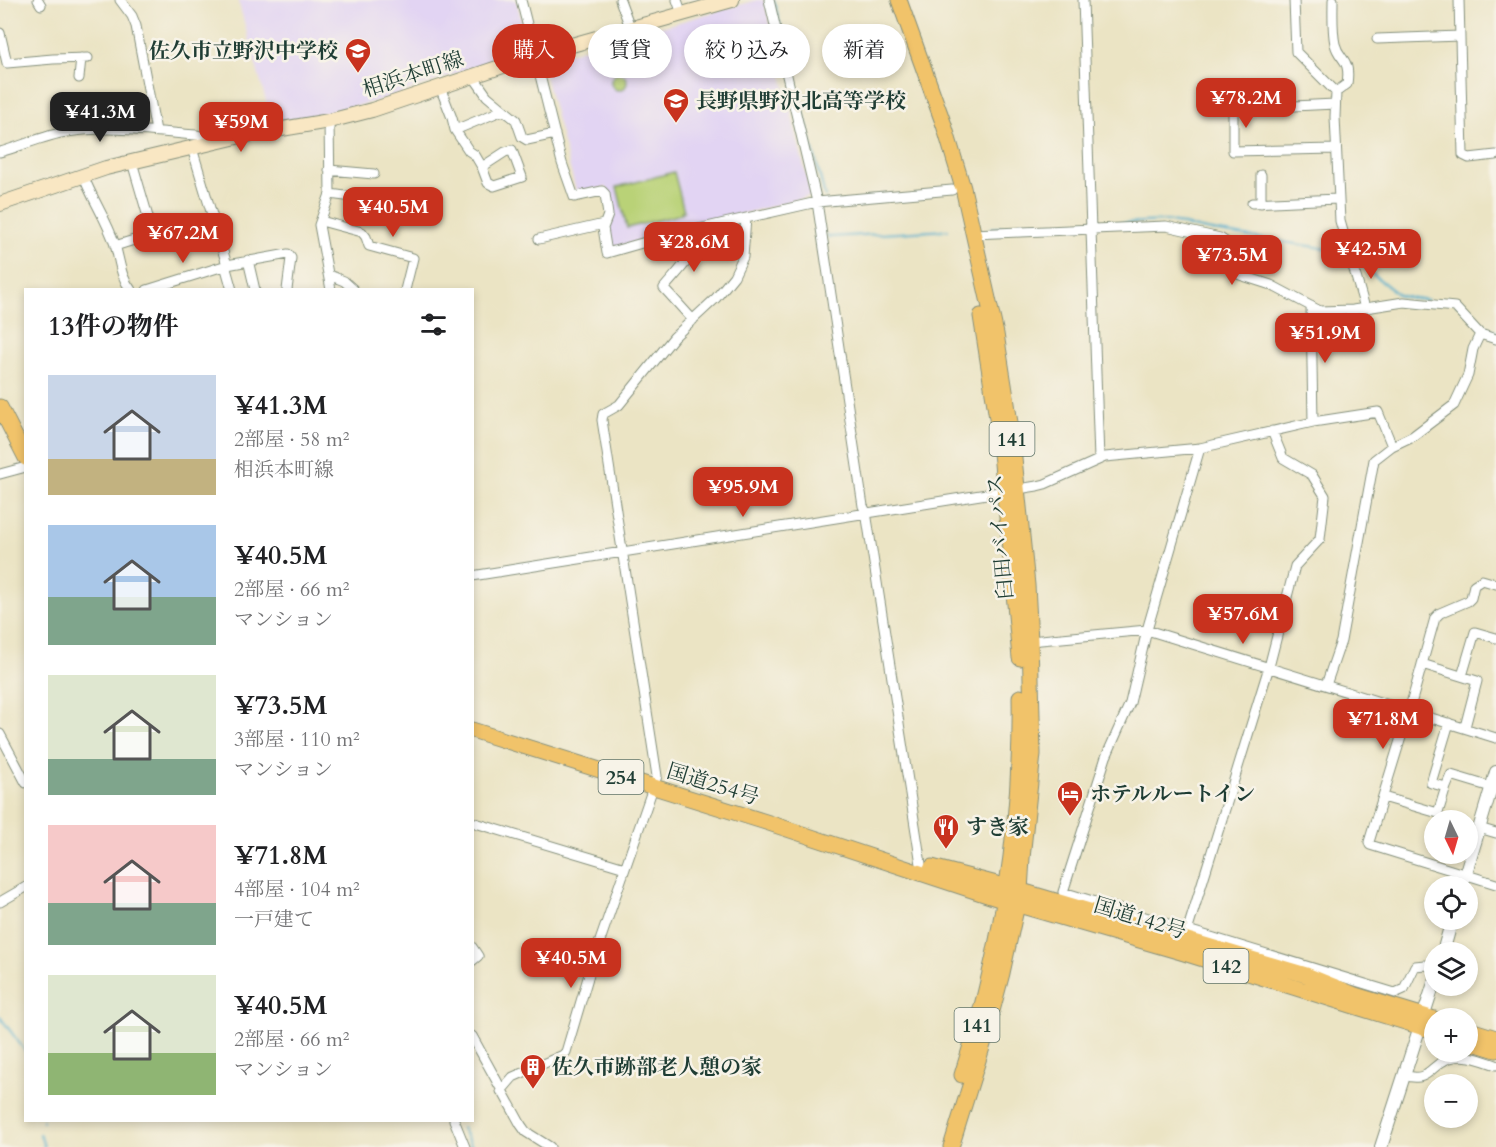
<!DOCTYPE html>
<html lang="ja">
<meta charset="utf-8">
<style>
:root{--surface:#fff;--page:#f6f6f6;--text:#202124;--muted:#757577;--accent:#c8321e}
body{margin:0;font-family:Cardo,"Noto Serif JP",serif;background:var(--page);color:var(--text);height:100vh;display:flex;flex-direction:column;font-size:22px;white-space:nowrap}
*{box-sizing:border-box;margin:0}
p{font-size:20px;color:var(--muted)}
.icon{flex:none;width:33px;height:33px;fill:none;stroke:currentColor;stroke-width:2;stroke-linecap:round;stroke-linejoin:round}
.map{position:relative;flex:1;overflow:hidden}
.side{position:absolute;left:24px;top:288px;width:450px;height:834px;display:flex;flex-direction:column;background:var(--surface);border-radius:0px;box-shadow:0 3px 9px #0003}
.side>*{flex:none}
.top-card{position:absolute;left:492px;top:24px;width:570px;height:54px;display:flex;gap:12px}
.needle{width:39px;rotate:175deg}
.controls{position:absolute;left:1424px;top:810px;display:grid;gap:12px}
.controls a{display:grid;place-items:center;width:54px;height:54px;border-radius:50%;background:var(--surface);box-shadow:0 3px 9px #0003;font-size:30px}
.price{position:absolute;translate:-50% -51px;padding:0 14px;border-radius:12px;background:var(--accent);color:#fff;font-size:20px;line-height:39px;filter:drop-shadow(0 2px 3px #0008)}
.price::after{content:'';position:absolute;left:50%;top:36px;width:18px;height:14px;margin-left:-9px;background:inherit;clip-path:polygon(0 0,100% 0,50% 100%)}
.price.current{background:#222;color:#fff}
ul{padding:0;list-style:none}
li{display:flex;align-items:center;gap:18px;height:150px;padding:0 24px}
li span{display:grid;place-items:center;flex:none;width:168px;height:120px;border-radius:0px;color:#555}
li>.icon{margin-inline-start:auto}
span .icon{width:72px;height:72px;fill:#fffc;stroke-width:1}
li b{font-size:26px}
h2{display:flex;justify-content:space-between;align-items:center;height:72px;padding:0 24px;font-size:26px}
.pill{padding:0 21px;border-radius:27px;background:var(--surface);box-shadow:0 3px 9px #0003;font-size:21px;line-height:54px}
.pill.current{background:var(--accent);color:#fff}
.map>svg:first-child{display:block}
.built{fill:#e2d4f3}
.green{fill:#b9d277;stroke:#6c8856;stroke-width:1.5}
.water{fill:#50aece;stroke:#387681;stroke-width:1.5}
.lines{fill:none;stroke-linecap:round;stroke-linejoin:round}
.stream{stroke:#50aece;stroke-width:2}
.minor-casing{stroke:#85907c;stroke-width:11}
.tertiary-casing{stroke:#85907c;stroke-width:14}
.secondary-casing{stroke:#85907c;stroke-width:16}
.trunk-casing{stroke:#85907c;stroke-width:17}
.minor{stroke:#fff;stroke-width:9}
.tertiary{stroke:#fff;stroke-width:12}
.secondary{stroke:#f9e7c3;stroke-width:14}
.trunk{stroke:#f1c36a;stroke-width:15}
.labels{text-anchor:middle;stroke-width:5;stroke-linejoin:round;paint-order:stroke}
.shield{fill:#f7f3e8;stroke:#60746a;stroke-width:1.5}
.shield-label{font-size:20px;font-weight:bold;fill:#1f3d34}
.poi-label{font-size:21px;font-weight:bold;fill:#1f3d34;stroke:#f7f3e8;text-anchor:start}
.street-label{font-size:21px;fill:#1f3d34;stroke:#f7f3e8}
</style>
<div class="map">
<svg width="1496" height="1147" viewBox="0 0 1496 1147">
<rect width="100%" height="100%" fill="#f7f3e8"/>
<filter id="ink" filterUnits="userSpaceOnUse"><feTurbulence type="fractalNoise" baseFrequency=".0167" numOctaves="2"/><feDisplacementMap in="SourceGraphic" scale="12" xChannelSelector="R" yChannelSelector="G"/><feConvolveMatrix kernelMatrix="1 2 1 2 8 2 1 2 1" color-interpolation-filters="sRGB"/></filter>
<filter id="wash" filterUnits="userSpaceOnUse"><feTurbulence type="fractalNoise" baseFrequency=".008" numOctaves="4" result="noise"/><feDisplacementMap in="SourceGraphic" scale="24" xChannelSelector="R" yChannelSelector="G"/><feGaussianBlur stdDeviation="1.35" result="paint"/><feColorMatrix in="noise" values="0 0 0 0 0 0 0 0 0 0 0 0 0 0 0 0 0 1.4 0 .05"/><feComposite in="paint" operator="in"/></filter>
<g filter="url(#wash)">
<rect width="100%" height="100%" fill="#ebe4c4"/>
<path class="built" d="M238,0H516L529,48L384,99L331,112L272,123Z
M757,0H764L811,196L609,249L607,227L611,217L607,187L577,194L541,61Z"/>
<path class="green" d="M611 82a8 8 0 1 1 16 0a8 8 0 1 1-16 0Z
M674,172L684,211H681L682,214L627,228L617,187Z"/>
<path class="water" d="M766,31L773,58L756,63L749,36Z"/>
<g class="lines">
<path class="stream" d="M774,1L825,196
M1095,224L1167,221L1206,230L1342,251L1347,254
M990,228L1089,224
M826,234L829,237L948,230
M1354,259L1400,296L1428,300
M1457,304L1461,305L1483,326L1496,332
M0,1017L26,1052
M43,1120V1122
M462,1128L472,1147
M40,1134L44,1147"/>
</g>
</g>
<g filter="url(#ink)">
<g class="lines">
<g class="minor-casing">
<path id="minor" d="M38,0L41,5
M120,0L132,16L136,26L156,131
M521,0L562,163L574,197L602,191L605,194L608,215L603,228L607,253L663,237L817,202L952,190
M620,0L630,27
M677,0L682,14
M769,0L817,202L863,506L866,512L921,864
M1083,0L1099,459
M1294,0L1296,52L1336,92
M1333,0C1333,14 1332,30 1335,44C1339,61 1351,57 1347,84L1336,92L1335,117L1340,221L1365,308
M1459,0L1463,155L1469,158L1496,155
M0,33L7,63L53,59L88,58
M1377,39L1460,36
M473,76L487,96L516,120L522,137L527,140L555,134
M79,78L81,58
M440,87L452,118L455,130L469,151L475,155L482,167L488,183L494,186L522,177L512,150L505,152L482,167
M1335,104L1233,109V151L1336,149
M329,121L330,194L319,225L331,290
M455,130L503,110
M192,148L227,265L288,254L291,258L287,290
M0,152C23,146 44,135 67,132C110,125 155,132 197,135L204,137L210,143
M329,170L374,174
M83,175C92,199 107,220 115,245C120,261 120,276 131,290
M1261,175V203
M330,194L412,205
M1252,203L1337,199
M321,221L362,232L366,237L369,246L413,258L405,290
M153,234L174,228
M973,234L1166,226L1220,238L1230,245L1237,257L1240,275L1271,285L1320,311L1353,310L1404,302L1455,307L1480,334L1496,339
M539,239L604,224
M115,246L153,234L132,162
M248,260L255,290
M225,265L232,290
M329,275L344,281L354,290
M147,290L227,265
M1311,306L1313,422
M693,320L664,288C679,270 698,253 701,229
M1200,448L1147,630L1130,703L1106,757L1063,892L1395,993L1404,989L1415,966L1425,965L1434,967
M0,474L26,467
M472,576L1037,486L1045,484L1105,457L1200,448L1313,422L1378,412L1392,446
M1496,584L1482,580L1474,585L1471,598L1468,601L1440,613L1435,618L1409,711L1369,842L1370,845L1496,884
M1030,641L1147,630L1496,738
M1422,664L1477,681L1465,727
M1462,676L1475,632L1496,638
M1326,685L1341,641L1374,460L1392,446L1413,436L1454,405L1468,375L1473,349L1480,334
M0,734L26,783
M1446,787L1451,775L1491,787
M1383,797L1438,813L1446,787L1431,783L1449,723
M472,822L625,868
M1479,828L1496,833
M0,902L26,887
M1186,935L1269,667L1295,566L1320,539L1325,496L1312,475L1283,458L1272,431
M472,947L478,956L472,961
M472,1036L521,1125L526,1132L550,1147
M1405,1075C1429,1084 1430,1064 1450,1058C1466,1053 1481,1060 1496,1065
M501,1091L513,1077L563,1055L566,1052L592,964L657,776L602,420L603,414L619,405L674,337L716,298L734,276L743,257L746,218
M454,1120L465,1147"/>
</g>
<g class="tertiary-casing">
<path id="tertiary" d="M1462,886L1496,772
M1443,952L1452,920
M1381,1147L1434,983"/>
</g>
<g class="secondary-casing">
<path id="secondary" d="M0,204L106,168L241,136L329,121L372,110L536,55L732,0"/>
</g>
<g class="trunk-casing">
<path id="trunk" d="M899,0L944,125L963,188L996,334L1011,429L1027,585L1030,641L1033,754L1022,858L1020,891L1002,973L984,1041L951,1147
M981,316L999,431L1020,658
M0,407L26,458
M472,730L769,823L1005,901L1181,952L1434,1031
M932,867L1008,887L1306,975L1355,995L1434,1019
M1467,1029L1496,1038
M1467,1041L1496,1050
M962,1075C1001,953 1022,825 1020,697"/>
</g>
<use href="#minor" class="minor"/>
<use href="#tertiary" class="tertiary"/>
<use href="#secondary" class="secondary"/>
<use href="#trunk" class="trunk"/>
</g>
</g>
<defs>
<g id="school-pin" transform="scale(1.35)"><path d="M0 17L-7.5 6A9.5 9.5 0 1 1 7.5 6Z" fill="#c8321e" stroke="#f7f3e8"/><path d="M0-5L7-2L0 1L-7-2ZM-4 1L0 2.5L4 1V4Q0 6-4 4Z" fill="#fff"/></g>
<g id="hotel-pin" transform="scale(1.35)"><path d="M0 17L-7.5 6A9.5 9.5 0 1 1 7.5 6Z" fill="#c8321e" stroke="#f7f3e8"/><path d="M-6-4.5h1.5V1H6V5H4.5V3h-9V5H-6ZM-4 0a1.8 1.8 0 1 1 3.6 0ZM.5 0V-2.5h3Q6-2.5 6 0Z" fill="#fff"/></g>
<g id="restaurant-pin" transform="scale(1.35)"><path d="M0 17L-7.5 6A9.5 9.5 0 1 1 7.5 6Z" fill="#c8321e" stroke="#f7f3e8"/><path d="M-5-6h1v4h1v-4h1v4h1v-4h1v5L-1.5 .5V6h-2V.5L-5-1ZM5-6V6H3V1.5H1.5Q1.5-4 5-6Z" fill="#fff"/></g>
<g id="building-pin" transform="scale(1.35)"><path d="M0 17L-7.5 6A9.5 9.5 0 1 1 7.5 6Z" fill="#c8321e" stroke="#f7f3e8"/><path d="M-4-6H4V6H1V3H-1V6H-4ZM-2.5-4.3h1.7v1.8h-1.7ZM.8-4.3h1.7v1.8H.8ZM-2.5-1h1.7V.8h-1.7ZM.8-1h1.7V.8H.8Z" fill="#fff"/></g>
</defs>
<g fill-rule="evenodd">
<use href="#school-pin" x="358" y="51"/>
<use href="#school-pin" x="676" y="101"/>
<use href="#hotel-pin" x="1070" y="794"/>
<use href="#restaurant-pin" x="946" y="827"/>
<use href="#building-pin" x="533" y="1067"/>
</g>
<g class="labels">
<g class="shield">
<rect x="989.5" y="422" width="45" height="34" rx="4.5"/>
<rect x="598.5" y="760" width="45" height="34" rx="4.5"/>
<rect x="1203.5" y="949" width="45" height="34" rx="4.5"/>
<rect x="954.5" y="1008" width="45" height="34" rx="4.5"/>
</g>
<g class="shield-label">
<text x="1012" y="446">141</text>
<text x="621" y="784">254</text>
<text x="1226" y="973">142</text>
<text x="977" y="1032">141</text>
</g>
<g class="poi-label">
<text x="338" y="58" text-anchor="end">佐久市立野沢中学校</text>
<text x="696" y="108">長野県野沢北高等学校</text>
<text x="1090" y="801">ホテルルートイン</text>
<text x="966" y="834">すき家</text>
<text x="552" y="1074">佐久市跡部老人憩の家</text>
</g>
<g class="street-label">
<text transform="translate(413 74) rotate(-18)" y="7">相浜本町線</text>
<text transform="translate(1000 537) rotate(-95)" y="7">臼田バイパス</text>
<text transform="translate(713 784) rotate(17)" y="7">国道254号</text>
<text transform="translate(1140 918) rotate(17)" y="7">国道142号</text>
</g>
</g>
</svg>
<div class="controls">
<a><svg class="needle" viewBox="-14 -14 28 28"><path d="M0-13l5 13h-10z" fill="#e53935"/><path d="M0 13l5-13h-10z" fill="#757577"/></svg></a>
<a><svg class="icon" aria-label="locate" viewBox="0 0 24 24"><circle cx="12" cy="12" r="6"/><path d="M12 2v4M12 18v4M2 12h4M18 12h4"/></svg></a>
<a><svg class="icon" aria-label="layers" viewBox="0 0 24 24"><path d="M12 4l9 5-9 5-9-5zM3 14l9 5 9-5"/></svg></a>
<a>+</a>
<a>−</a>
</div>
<b class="price" style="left:1246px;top:129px">¥78.2M</b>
<b class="price current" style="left:100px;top:143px">¥41.3M</b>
<b class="price" style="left:241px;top:153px">¥59M</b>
<b class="price" style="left:393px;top:238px">¥40.5M</b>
<b class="price" style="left:183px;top:264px">¥67.2M</b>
<b class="price" style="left:694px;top:273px">¥28.6M</b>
<b class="price" style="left:1371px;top:280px">¥42.5M</b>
<b class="price" style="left:1232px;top:286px">¥73.5M</b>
<b class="price" style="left:1325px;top:364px">¥51.9M</b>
<b class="price" style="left:743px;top:518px">¥95.9M</b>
<b class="price" style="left:1243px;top:645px">¥57.6M</b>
<b class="price" style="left:1383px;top:750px">¥71.8M</b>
<b class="price" style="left:571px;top:989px">¥40.5M</b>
<div class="top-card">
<a class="pill current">購入</a>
<a class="pill">賃貸</a>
<a class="pill">絞り込み</a>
<a class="pill">新着</a>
</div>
<section class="side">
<h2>13件の物件<svg class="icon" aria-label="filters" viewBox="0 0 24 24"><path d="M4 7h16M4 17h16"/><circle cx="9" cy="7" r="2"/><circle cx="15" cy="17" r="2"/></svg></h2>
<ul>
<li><span style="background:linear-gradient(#c9d6e8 70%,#c2b280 0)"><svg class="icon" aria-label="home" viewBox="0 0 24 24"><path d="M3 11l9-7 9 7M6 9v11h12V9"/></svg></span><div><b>¥41.3M</b><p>2部屋 · 58 m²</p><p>相浜本町線</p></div></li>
<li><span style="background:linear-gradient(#a9c7e8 60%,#7fa58c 0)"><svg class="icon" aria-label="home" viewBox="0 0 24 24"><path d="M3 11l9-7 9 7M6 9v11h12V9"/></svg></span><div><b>¥40.5M</b><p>2部屋 · 66 m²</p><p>マンション</p></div></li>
<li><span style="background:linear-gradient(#dfe7d0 70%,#7fa58c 0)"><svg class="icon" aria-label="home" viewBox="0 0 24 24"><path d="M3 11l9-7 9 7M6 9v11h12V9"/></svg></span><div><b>¥73.5M</b><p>3部屋 · 110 m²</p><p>マンション</p></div></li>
<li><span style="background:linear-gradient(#f6c9c9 65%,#7fa58c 0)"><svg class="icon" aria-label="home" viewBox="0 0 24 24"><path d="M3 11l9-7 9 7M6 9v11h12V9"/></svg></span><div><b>¥71.8M</b><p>4部屋 · 104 m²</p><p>一戸建て</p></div></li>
<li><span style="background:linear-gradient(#dfe7d0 65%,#8fb573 0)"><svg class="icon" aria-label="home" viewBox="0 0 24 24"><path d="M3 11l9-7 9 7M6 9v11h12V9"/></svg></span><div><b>¥40.5M</b><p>2部屋 · 66 m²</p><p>マンション</p></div></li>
</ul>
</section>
</div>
